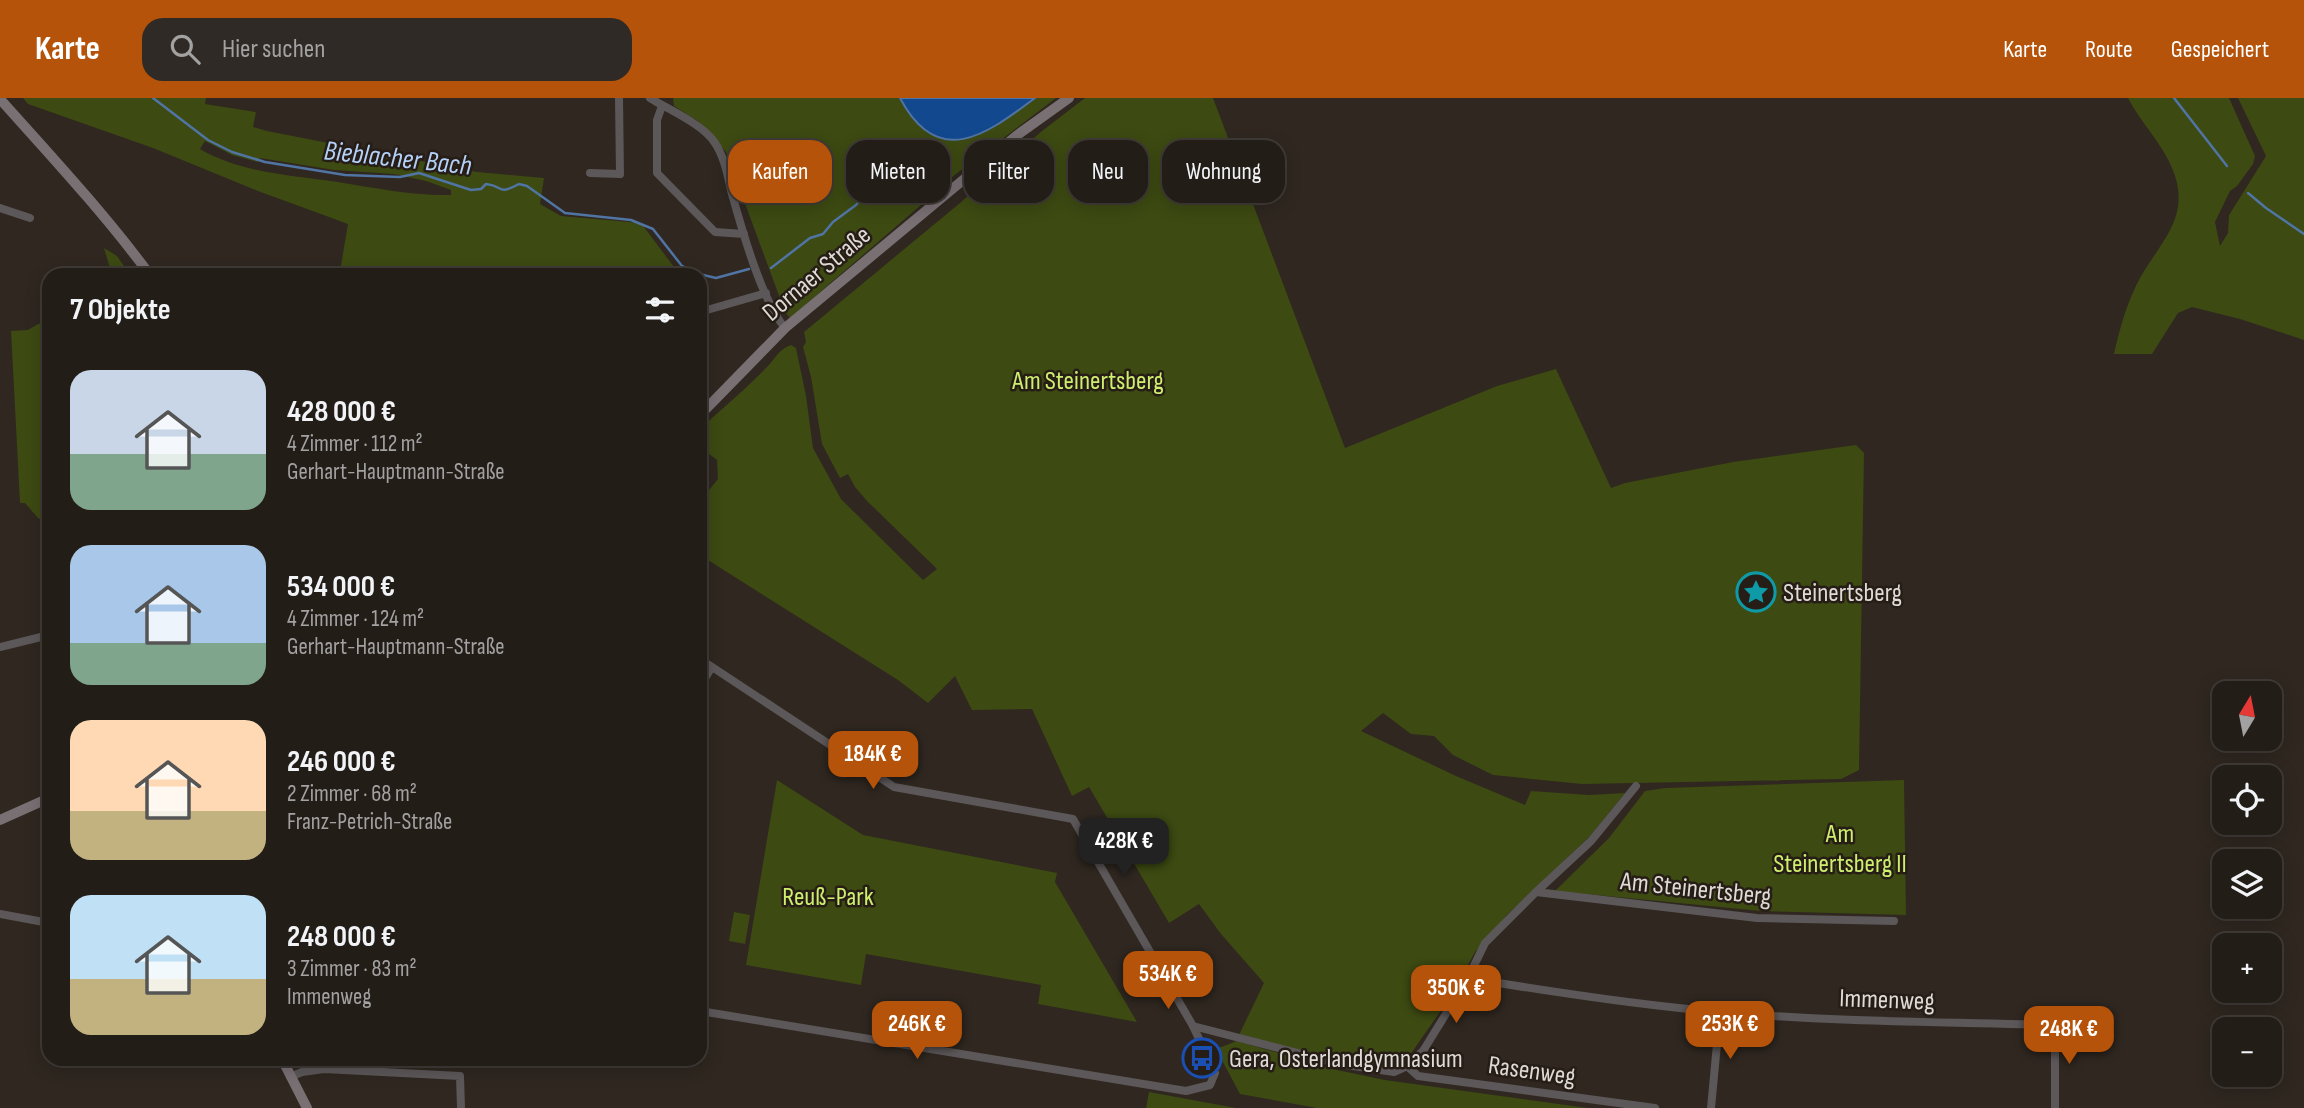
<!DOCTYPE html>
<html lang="de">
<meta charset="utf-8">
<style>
:root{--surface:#231d18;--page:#2f2a25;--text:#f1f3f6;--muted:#a3a2a2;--line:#403b37;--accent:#b45309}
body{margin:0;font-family:"Sofia Sans Condensed",sans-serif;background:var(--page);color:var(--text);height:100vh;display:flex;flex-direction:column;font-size:26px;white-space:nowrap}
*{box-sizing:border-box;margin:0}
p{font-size:23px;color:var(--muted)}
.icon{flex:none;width:38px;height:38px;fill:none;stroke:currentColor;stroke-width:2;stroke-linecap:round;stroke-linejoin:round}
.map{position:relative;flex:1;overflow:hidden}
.drawer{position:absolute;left:42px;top:170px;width:665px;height:798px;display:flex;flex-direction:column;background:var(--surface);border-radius:21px;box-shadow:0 4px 18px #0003,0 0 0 2px var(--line)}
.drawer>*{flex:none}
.banner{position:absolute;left:728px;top:42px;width:665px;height:63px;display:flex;gap:14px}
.needle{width:46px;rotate:10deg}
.fabs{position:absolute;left:2212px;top:583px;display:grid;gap:14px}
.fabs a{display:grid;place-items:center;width:70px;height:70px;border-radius:14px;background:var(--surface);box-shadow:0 4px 18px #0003,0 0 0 2px var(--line);font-size:35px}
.price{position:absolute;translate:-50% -60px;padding:0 16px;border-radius:14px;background:var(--accent);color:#fff;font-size:23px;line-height:46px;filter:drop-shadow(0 2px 4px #0008)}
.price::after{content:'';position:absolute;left:50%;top:42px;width:21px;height:16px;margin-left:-10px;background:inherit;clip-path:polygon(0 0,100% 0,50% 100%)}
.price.active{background:#222;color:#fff}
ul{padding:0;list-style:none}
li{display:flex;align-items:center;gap:21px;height:175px;padding:0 28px}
li span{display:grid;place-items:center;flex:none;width:196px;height:140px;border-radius:21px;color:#555}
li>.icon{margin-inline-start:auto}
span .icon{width:84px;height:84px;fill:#fffc;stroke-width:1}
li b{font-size:30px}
h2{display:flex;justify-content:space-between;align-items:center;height:84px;padding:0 28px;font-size:30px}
.pill{padding:0 24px;border-radius:21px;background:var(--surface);box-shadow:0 4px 18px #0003,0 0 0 2px var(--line);font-size:24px;line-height:63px}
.pill.active{background:var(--accent);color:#fff}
header{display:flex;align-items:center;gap:42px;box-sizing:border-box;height:98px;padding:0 35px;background:var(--accent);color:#fff}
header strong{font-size:33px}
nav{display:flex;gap:38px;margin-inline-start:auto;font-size:24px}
.search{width:490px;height:63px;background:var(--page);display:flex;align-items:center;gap:18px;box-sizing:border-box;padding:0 24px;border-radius:21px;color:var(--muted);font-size:26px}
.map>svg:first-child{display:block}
.green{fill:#3d4a12;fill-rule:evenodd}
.water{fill:#12488e;stroke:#5074a3;stroke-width:2}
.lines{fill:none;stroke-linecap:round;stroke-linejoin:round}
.stream{stroke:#5074a3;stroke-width:2.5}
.street{stroke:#5c5759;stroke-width:8}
.secondary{stroke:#797074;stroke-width:10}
.labels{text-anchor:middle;stroke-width:5;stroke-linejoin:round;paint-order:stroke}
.street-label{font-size:26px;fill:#dfdad5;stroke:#251d16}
.park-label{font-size:26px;fill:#ceee6d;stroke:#251d16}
.poi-label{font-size:26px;fill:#dfdad5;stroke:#251d16;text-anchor:start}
.water-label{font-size:28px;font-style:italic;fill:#b4d0f8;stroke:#251d16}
</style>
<header>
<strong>Karte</strong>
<div class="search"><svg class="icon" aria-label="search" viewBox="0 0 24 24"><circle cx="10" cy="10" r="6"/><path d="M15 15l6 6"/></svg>Hier suchen</div>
<nav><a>Karte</a><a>Route</a><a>Gespeichert</a></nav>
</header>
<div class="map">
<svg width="2304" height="1010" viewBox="0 0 2304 1010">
<rect width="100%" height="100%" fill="#2f2720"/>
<path class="green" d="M23,0H206L205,6L256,14L253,29L267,33L477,74L544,80L540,106L561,118L641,125L680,177H361L340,173L348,126L258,93L153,50L28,6ZM205,43L232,57L258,64L260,60L334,72L394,76L426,83L451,92V97C414,98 375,90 338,84C291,77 241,75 200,51Z
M673,0H1056L935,92L936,94L790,220L785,214L726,54L698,23L674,8ZM891,57L901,66L893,76L881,70Z
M1085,0H1213L1345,350L1497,288L1556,271L1611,390L1625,385L1733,364L1856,347L1864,355L1859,672L1841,681L1582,686L1493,677L1453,657L1434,638L1411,636L1383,615L1361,633L1456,678L1525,707L1531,693L1589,697L1625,695L1590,738L1507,817L1475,854L1451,898L1410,957L1399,968L1388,972L1341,964L1239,937L1264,885L1221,836L1199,806L1169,825L1089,689L1072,698L1032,611L972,612L955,578L928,605L898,582L700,457V403L718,381L717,362L700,349V331C722,311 746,291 767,269C775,261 779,251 791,247L796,250L806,298L813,350L841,401L923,482L937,471L867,403L855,389L848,376L840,380L822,346L811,279L803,249L806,244L804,234L960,105L1042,33Z
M2128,0H2229L2255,58L2253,66L2237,88L2230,93L2215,124L2220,148L2228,135L2229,117L2266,58L2238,0H2304V242L2240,221L2192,209L2178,215L2152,256H2114C2120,229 2127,204 2140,180C2159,146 2189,121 2175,78C2166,49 2142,27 2128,0Z
M104,150L117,158L130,177H112Z
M49,223V425L38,420L25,405H20L11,233L28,232L38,226Z
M777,682L863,737L1057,775L1055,784L1137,924L1038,906L1041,887L866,856L861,887L746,867Z
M1904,682L1906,817L1761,813L1555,793L1609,740L1645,693L1665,690Z
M734,814L750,817L745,846L729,843Z
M1237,943L1337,972L1385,982L1588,1010H1317L1240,996L1216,951Z
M1149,994L1236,1010H1146Z"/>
<path class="water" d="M900,0H1035C986,37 938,72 900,0Z"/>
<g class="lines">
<path class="stream" d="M153,0L208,42L232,54L265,64L345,77L400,79L419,75L471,92L481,91L486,86C505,88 496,98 519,86L527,88L565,115L631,122L653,131L682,168L699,176L716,180L749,171
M2174,0L2227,68
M2248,95L2266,110L2304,136
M771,170L810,140L823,136L833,124L856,107L878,81L896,65"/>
<path class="street" d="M650,0C669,12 703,26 715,45C725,60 728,80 732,96C742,132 762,203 785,230
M662,8L657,22V75L715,134L744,136
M590,75L620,76L619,0
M0,110L30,120
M700,214L766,195
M0,549L49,537
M700,561L894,689L1073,721L1193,928L1215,975L1210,987L1186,993L700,913
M700,602L704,582L712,569
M1536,794L1757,820L1894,823
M0,816L49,825
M1468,880C1552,894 1636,907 1720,914C1832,924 1943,924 2055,927V1010
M1193,928L1340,966L1394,974L1407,968L1423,953L1468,880L1485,845L1536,794L1591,743L1636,688
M1407,968L1418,978L1655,1010
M290,979L302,974L324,971L460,978L461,1010
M1711,1010L1720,914"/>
<path class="secondary" d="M0,1C51,58 104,115 150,177
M700,317L785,230L1016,38L1069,0
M0,722L49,700
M282,961L307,1010"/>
</g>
<defs>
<g id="sight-ring" transform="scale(2.0125)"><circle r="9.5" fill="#251d16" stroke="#0f9aa8" stroke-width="1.5"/><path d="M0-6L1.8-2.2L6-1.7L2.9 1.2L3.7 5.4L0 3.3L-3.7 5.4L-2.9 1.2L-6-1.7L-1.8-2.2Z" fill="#0f9aa8"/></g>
<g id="bus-ring" transform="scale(2.0125)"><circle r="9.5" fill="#251d16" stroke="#1a4fb4" stroke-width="1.5"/><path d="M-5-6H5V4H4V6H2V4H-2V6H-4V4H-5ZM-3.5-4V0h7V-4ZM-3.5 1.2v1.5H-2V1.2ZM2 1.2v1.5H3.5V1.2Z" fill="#1a4fb4"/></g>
</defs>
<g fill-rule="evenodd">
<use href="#sight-ring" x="1756" y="494"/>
<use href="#bus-ring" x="1202" y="960"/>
</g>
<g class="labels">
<g class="street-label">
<text transform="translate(816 175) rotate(-40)" y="9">Dornaer Straße</text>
<text transform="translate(1696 790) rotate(6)" y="9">Am Steinertsberg</text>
<text transform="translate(1887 901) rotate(2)" y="9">Immenweg</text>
<text transform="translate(1532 972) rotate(8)" y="9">Rasenweg</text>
</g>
<g class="park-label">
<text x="1088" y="291">Am Steinertsberg</text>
<text x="1840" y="744">Am<tspan x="1840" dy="30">Steinertsberg II</tspan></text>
<text x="828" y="807">Reuß-Park</text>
</g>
<g class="poi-label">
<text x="1783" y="503">Steinertsberg</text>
<text x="1229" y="969">Gera, Osterlandgymnasium</text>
</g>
<g class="water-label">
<text transform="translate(398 59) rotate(6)" y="10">Bieblacher Bach</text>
</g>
</g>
</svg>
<div class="fabs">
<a><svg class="needle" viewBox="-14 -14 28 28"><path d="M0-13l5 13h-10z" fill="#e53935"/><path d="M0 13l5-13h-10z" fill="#a3a2a2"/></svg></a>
<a><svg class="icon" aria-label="locate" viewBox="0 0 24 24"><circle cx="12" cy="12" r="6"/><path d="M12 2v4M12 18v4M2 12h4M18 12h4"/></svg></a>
<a><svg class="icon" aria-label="layers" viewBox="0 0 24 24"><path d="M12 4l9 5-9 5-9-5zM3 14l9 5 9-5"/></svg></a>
<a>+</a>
<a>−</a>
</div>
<b class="price" style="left:873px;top:693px">184K €</b>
<b class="price active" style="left:1124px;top:780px">428K €</b>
<b class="price" style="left:1168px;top:913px">534K €</b>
<b class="price" style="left:1456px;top:927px">350K €</b>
<b class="price" style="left:917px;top:963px">246K €</b>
<b class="price" style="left:1730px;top:963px">253K €</b>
<b class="price" style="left:2069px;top:968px">248K €</b>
<div class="banner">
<a class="pill active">Kaufen</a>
<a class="pill">Mieten</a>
<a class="pill">Filter</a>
<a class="pill">Neu</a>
<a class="pill">Wohnung</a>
</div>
<section class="drawer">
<h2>7 Objekte<svg class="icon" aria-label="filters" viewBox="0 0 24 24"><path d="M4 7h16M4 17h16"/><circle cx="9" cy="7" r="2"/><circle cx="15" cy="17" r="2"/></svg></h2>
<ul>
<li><span style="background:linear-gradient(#c9d6e8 60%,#7fa58c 0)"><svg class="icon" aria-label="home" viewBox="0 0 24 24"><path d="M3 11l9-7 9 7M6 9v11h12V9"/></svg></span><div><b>428 000 €</b><p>4 Zimmer · 112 m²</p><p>Gerhart-Hauptmann-Straße</p></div></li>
<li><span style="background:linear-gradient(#a9c7e8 70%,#7fa58c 0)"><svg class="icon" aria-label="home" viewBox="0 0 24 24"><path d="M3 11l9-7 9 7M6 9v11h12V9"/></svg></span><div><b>534 000 €</b><p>4 Zimmer · 124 m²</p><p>Gerhart-Hauptmann-Straße</p></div></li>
<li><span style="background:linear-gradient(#ffd9b3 65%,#c2b280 0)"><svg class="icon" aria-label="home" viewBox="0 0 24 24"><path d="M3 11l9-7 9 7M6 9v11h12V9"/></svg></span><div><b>246 000 €</b><p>2 Zimmer · 68 m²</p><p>Franz-Petrich-Straße</p></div></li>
<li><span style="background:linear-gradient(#bfe0f5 60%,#c2b280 0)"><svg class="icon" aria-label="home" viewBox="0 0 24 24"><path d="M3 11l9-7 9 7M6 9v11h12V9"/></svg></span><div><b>248 000 €</b><p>3 Zimmer · 83 m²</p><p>Immenweg</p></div></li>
</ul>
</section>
</div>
